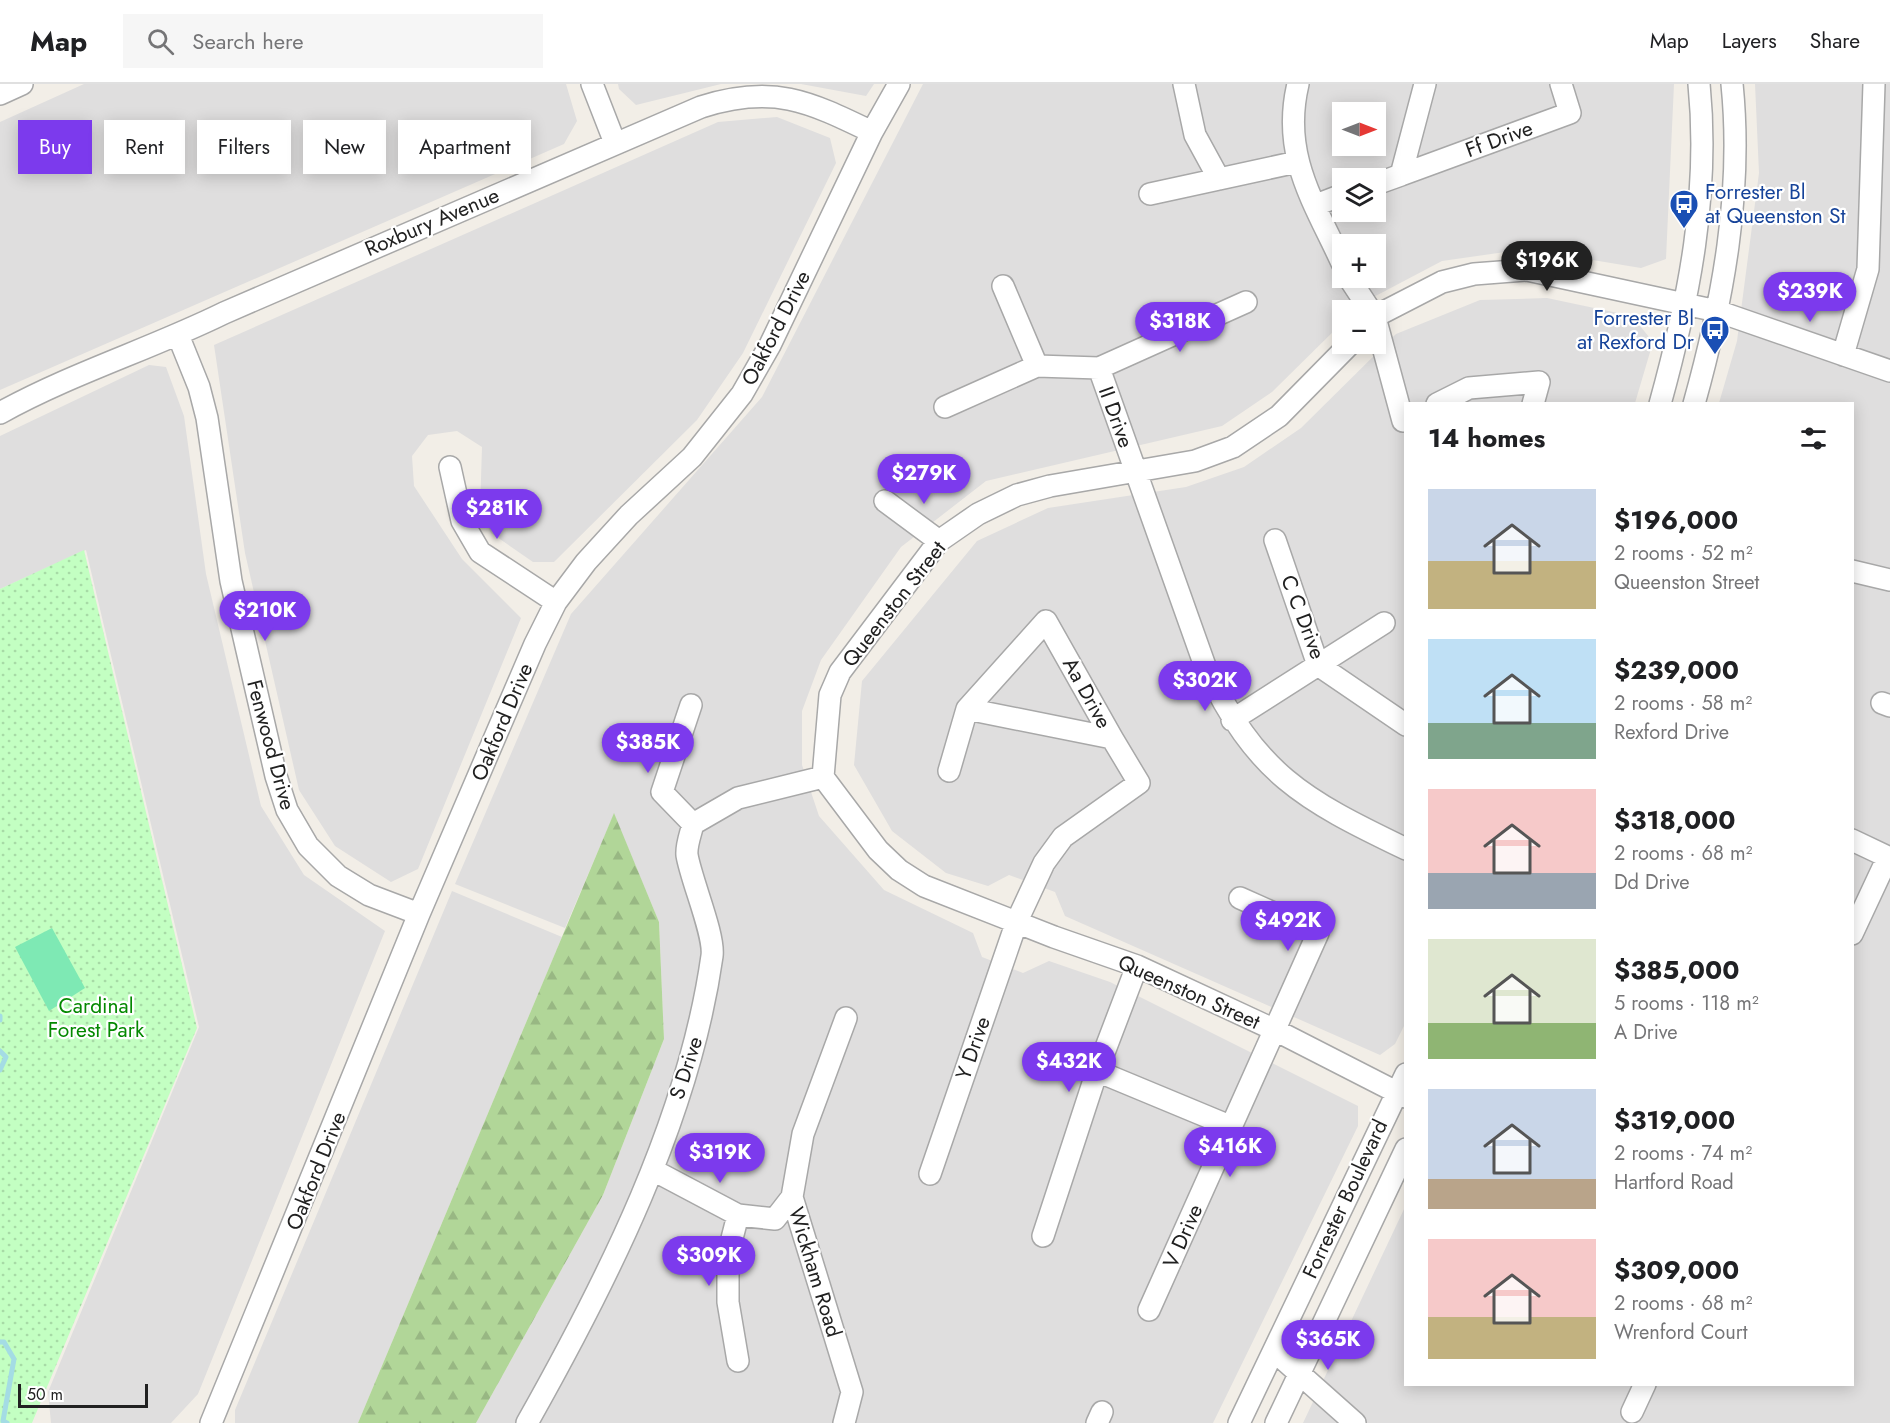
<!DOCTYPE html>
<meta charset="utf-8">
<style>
:root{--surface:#fff;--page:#f6f6f6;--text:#202124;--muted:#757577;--line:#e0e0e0;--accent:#7c3aed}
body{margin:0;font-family:Jost,sans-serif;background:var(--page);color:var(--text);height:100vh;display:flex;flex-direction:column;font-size:22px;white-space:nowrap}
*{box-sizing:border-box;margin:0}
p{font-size:20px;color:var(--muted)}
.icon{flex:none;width:33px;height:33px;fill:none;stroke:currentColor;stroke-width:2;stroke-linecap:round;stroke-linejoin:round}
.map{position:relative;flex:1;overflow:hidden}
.details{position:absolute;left:1404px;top:318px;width:450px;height:984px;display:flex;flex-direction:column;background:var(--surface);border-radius:0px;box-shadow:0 3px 15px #0003}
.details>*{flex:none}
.guide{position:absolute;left:18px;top:36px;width:570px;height:54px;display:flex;gap:12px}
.needle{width:39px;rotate:90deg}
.fabs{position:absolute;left:1332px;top:18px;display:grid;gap:12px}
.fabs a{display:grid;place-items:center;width:54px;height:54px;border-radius:0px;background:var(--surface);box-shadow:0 3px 15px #0003;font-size:30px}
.scale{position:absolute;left:18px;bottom:15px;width:130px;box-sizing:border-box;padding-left:6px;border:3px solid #212121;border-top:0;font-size:16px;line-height:21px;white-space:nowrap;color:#212121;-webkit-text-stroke:4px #fff;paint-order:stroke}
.price{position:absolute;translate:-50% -51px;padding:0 14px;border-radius:21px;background:var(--accent);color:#fff;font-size:20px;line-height:39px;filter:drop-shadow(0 2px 3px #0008)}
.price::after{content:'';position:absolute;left:50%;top:36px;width:18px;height:14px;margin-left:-9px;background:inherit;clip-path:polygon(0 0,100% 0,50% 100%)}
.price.on{background:#222;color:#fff}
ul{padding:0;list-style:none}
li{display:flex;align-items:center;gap:18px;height:150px;padding:0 24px}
li span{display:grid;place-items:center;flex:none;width:168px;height:120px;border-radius:0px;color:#555}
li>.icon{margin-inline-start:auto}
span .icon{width:72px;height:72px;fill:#fffc;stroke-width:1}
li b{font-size:26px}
h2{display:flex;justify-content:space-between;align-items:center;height:72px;padding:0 24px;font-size:26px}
.chip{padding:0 21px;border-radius:0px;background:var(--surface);box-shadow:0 3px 15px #0003;font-size:21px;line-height:54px}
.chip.on{background:var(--accent);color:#fff}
header{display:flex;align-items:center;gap:36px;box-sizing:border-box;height:84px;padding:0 30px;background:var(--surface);border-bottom:2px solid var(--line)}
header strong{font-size:28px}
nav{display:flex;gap:33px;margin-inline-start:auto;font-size:21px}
.search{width:420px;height:54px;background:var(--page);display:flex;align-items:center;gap:15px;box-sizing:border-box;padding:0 21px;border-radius:0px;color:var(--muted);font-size:22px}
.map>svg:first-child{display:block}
.residential{fill:#dfdede;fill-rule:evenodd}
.forest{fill:url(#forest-firs)}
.park{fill:url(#park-dots)}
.pitch{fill:#7ee9b4}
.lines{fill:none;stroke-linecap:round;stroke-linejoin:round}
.stream{stroke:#a4dce4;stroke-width:5}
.minor-casing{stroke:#a8a8a8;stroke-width:24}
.minor{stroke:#fff;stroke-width:21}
.labels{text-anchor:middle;stroke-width:4.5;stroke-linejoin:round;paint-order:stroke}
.street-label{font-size:21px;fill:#212121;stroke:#fff}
.transit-label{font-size:21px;fill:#164399;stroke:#fff;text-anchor:start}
.park-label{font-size:21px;fill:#048901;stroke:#fff}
</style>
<header>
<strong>Map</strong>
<div class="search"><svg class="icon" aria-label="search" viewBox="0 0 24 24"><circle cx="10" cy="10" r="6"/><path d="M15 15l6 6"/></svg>Search here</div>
<nav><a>Map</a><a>Layers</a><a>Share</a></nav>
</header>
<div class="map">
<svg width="1890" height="1339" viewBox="0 0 1890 1339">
<defs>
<pattern id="forest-firs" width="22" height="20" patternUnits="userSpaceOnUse" patternTransform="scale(1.5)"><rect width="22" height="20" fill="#b1d698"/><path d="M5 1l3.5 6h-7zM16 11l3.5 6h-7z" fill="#98b783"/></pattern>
<pattern id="park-dots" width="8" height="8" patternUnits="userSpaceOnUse" patternTransform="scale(1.5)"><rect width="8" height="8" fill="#c3ffc2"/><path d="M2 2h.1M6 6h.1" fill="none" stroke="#a7daa6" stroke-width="1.8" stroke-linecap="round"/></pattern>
</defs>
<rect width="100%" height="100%" fill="#f2eee7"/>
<path class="residential" d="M84,0H566L577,37L564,60L0,306V38Z
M618,0H721L636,21L619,5Z
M801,0H874L866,12Z
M923,0H1674L1666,175L1641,184L1526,165L1442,177L1366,217L1356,226H1342V239L1272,308L1222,342L986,397L901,463L821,576L802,627V681L819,732L884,806L973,849L982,873L1023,889L1049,877L1110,898L1358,1022V1042L1213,1339H476L603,1111L664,955L659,838L614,730L565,844L455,800L571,530L762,313ZM1342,28H1376V62H1342ZM1342,94H1376V128H1342ZM1342,160H1376V194H1342Z
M1755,0H1890V1339H1303L1405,1123L1406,1300H1852V320L1719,319L1737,257L1759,89Z
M777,33L830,54L836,79L743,269L697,336L554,478H533L491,449L480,427L482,363L457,347L428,351L412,372L414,402L462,475L521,534L418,785L391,798L335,762L299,706L245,469L214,261L718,38Z
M1547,214L1632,232L1653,258L1635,319L1406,320V938L1395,960L1380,971L1065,832L1055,808L1009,791L988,802L946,789L892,747L854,681L862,597L977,457L1048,424L1186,403L1244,383L1301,344L1396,250L1480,216Z
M149,281L166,283L184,332L206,490L261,722L304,791L385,847L198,1310L171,1339H51L48,1308L199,943L86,466L0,505V352Z
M452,807L562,853L358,1339H235V1326Z"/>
<path class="forest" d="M614,729L659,838L664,955L603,1111L476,1339H358Z"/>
<path class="park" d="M84,466L197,944L32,1339H0V505Z"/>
<path class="pitch" d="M52,844L85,904L49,927L15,863Z"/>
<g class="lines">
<path class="stream" d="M0,932V936
M0,967L6,973L0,986
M0,1258H4L14,1275L3,1337L7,1339"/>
<g class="minor-casing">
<path id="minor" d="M592,0L615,59
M1184,0L1195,51L1219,95
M1298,0C1281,71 1314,118 1342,179
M1425,0L1401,91L1570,29L1561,0
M0,10L22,0
M1376,100L1401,91
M1150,110L1297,78
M1316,121L1342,111
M1349,194L1370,226
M1003,202L1037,282L1099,284L1205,582C1256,690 1302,715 1406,765
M1376,232L1442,198L1474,190L1527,186L1717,227L1890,287
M1376,237L1403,337
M178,251L199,303L207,334L231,497L276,692L287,726L308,762L338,792L369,811L419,830
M1350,260L1279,332L1233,363L1195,377L1050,402L1017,411L978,430L939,457L840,588L830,611L823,693L878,766L899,786L924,802L1054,853L1137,882L1275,946L1406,1013
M1843,271L1868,185L1874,0
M1099,284L1246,218
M1437,320L1469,304L1539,298L1533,320
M1660,320C1689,215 1710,109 1699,0
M1694,320C1723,216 1743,108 1732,0
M945,323L1037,282
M0,329C72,289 151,265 224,229L701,23C773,0 808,17 872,48
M450,383L462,437L480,468L556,518
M885,417L939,457
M1275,456L1318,581L1406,641
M1852,487L1890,496
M1882,619L1890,622
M691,621L662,708L693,740
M1232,636L1384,539
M949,687L967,625L1046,537L1112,654L967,625
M1852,756L1890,774
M1852,850L1888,773
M1097,987L1232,1043
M653,1086L738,1131L775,1135L792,1113
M930,1090L1017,837L1044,779L1063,753L1139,699L1112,654
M738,1131L728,1170V1218L738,1277
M1043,1152L1097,987L1137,882
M1149,1226L1318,849L1240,814
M1274,1267L1355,1339
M1632,1328L1645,1300
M211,1339L419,830L535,560L556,518L586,478L629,431L692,373L742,310L770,261L872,48L899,0
M527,1339C607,1197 689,1035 712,872C715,851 691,796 687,771C686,761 691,749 693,740L738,714L823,693
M844,1339L852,1308L792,1113L803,1050L846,934
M1097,1339L1102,1328
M1239,1339L1406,990
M1276,1339L1406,1065"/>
</g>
<use href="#minor" class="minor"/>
</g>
<defs>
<g id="bus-pin" transform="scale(1.5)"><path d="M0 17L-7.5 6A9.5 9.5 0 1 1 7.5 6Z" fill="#1a4fb4" stroke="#fff"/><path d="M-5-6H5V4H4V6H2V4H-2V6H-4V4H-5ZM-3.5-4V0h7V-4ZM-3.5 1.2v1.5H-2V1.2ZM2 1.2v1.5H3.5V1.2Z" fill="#fff"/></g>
</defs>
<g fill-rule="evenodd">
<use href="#bus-pin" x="1684" y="120"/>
<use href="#bus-pin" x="1715" y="246"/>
</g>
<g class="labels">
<g class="street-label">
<text transform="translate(1499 55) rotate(-20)" y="7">Ff Drive</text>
<text transform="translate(432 138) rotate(-23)" y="7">Roxbury Avenue</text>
<text transform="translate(776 244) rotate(-63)" y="7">Oakford Drive</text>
<text transform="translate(1116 333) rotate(70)" y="7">II Drive</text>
<text transform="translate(894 520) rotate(-52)" y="7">Queenston Street</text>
<text transform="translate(1303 533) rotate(69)" y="7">C C Drive</text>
<text transform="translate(1087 609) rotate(61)" y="7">Aa Drive</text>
<text transform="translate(502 638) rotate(-67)" y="7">Oakford Drive</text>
<text transform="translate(271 661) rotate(75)" y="7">Fenwood Drive</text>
<text transform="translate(1189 908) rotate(24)" y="7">Queenston Street</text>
<text transform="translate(973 964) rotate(-71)" y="7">Y Drive</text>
<text transform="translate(686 984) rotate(-72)" y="7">S Drive</text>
<text transform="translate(316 1087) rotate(-68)" y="7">Oakford Drive</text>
<text transform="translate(1345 1115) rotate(-65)" y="7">Forrester Boulevard</text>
<text transform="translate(1183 1152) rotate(-66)" y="7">V Drive</text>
<text transform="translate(815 1188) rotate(73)" y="7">Wickham Road</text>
</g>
<g class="transit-label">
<text x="1705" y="115">Forrester Bl<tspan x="1705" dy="24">at Queenston St</tspan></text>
<text x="1694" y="241" text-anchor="end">Forrester Bl<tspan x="1694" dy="24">at Rexford Dr</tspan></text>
</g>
<g class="park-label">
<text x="96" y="929">Cardinal<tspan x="96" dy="24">Forest Park</tspan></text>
</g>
</g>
</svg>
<div class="fabs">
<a><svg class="needle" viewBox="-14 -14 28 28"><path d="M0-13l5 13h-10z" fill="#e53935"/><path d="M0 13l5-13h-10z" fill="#757577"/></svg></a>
<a><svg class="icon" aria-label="layers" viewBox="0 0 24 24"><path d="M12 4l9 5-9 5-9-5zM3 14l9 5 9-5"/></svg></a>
<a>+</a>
<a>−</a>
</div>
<div class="scale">50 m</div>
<b class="price on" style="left:1547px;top:208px">$196K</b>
<b class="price" style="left:1810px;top:239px">$239K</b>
<b class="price" style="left:1180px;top:269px">$318K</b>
<b class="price" style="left:924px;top:421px">$279K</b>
<b class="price" style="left:497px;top:456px">$281K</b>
<b class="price" style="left:265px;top:558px">$210K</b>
<b class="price" style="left:1205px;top:628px">$302K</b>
<b class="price" style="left:648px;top:690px">$385K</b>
<b class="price" style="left:1288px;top:868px">$492K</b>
<b class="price" style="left:1069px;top:1009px">$432K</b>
<b class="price" style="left:1230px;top:1094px">$416K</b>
<b class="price" style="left:720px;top:1100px">$319K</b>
<b class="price" style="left:709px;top:1203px">$309K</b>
<b class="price" style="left:1328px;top:1287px">$365K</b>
<div class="guide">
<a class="chip on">Buy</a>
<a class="chip">Rent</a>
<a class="chip">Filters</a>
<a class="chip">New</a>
<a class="chip">Apartment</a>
</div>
<section class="details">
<h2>14 homes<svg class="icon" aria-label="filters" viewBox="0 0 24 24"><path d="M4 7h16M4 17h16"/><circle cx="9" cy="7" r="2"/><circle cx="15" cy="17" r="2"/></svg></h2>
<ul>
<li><span style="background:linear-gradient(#c9d6e8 60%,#c2b280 0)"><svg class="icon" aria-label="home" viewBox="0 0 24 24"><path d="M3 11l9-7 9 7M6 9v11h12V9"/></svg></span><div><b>$196,000</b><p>2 rooms · 52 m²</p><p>Queenston Street</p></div></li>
<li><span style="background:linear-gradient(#bfe0f5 70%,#7fa58c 0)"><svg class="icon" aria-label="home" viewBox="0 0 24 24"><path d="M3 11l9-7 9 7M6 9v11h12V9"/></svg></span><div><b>$239,000</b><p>2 rooms · 58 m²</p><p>Rexford Drive</p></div></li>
<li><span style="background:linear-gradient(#f6c9c9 70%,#9aa5b1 0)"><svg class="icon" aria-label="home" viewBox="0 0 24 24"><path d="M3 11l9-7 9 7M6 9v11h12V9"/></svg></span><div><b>$318,000</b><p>2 rooms · 68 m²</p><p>Dd Drive</p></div></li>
<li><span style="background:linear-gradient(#dfe7d0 70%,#8fb573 0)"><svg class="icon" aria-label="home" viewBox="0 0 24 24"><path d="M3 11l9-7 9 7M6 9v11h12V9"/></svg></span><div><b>$385,000</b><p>5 rooms · 118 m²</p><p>A Drive</p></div></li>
<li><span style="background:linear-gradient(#c9d6e8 75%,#b9a48a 0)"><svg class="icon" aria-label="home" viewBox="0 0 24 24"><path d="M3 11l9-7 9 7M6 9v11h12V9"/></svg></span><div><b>$319,000</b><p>2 rooms · 74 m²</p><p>Hartford Road</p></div></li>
<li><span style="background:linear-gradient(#f6c9c9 65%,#c2b280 0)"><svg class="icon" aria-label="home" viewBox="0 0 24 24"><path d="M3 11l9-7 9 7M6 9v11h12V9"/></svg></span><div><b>$309,000</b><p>2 rooms · 68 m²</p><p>Wrenford Court</p></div></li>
</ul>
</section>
</div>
